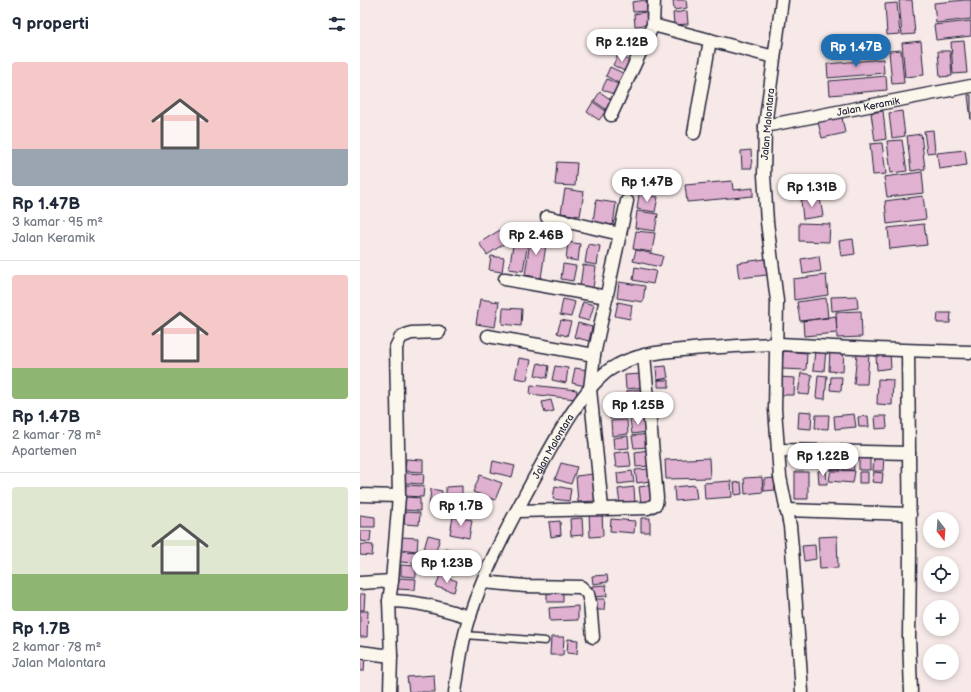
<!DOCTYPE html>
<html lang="id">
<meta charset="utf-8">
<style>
:root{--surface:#fff;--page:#f6f6f7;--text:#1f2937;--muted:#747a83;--line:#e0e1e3;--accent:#1f6fb2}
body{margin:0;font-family:"Balsamiq Sans",sans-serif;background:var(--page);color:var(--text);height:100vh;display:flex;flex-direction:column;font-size:15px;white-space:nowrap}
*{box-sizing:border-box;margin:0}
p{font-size:13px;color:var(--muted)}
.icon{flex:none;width:22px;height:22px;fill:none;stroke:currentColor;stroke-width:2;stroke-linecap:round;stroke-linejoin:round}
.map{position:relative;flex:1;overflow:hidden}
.sheet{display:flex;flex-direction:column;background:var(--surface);width:360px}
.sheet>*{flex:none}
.needle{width:26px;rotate:163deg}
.tools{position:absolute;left:563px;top:512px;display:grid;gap:8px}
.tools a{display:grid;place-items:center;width:36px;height:36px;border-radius:50%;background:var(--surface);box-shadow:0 2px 6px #0003;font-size:20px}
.price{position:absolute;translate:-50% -34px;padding:0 9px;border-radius:14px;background:#fff;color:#222;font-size:13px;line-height:26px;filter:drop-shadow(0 1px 2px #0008)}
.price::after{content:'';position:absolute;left:50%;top:24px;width:12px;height:9px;margin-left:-6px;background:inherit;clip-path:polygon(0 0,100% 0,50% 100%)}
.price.on{background:var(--accent);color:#fff}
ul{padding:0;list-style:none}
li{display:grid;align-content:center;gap:8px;height:212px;padding:0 12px}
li+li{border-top:1px solid var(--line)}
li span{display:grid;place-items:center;height:124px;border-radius:4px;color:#555}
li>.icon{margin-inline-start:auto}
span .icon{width:72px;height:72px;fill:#fffc;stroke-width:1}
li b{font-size:17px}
h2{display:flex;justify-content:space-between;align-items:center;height:48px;padding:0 12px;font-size:17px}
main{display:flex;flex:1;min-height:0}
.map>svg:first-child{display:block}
.building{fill:#e1b1d1;stroke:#22223b}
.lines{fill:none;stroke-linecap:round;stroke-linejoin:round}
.service-casing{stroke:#22223b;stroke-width:9}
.minor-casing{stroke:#22223b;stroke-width:15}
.service{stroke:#fbf7ec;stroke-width:6}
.minor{stroke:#fbf7ec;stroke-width:12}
.labels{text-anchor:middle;stroke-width:3;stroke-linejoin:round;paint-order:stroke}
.street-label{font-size:10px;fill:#22223b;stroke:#fbf7ec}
</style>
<main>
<section class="sheet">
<h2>9 properti<svg class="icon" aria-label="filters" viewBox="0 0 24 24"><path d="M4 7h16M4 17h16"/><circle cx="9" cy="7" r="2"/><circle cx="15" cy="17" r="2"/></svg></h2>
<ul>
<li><span style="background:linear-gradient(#f6c9c9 70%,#9aa5b1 0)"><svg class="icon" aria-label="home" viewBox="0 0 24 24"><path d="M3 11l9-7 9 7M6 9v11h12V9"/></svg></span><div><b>Rp 1.47B</b><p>3 kamar · 95 m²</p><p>Jalan Keramik</p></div></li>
<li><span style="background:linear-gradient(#f6c9c9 75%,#8fb573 0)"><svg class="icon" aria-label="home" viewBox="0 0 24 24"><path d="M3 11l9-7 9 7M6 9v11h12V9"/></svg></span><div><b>Rp 1.47B</b><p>2 kamar · 78 m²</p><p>Apartemen</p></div></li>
<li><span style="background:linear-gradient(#dfe7d0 70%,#8fb573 0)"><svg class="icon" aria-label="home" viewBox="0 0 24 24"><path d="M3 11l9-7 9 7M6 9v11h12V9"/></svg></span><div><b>Rp 1.7B</b><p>2 kamar · 78 m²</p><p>Jalan Malontara</p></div></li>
</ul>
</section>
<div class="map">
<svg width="611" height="692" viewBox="0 0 611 692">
<rect width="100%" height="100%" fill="#f6e9e7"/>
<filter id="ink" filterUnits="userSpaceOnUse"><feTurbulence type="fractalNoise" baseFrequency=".025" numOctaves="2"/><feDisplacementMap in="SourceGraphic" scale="8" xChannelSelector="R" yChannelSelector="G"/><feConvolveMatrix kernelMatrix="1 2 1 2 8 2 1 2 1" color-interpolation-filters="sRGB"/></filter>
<g filter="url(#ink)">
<path class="building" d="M286,0L287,11L273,12L272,2Z
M313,0H326L327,8L314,10Z
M539,0H552L555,34L542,35Z
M605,0H611V19L576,23L574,3Z
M537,3L540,34L527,35L525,4Z
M327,11L328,24L314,25L313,13Z
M286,12L287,25L275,26L274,14Z
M611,21V36L576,40L574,25Z
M561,41L564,75L545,77L542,43Z
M604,41L607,73L593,74L591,42Z
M541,50L544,83L532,84L529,51Z
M578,51H590L592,76L580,77Z
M258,55L272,62L266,72L253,65Z
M523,59L524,73L468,78L467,64Z
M250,67L265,74L260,84L246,76Z
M526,76L527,90L470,95L469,81Z
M247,79L260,85L255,95L242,89Z
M240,92L253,101L247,110L234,101Z
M608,95H611V120Z
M233,102L246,111L239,120L227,112Z
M523,111L526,139L515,141L511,113Z
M542,111L545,136L532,138L529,113Z
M482,117L485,133L462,138L458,122Z
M573,130L575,152L567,153L564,131Z
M561,134L565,169L551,171L547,136Z
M542,140L547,171L531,173L527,141Z
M522,143L526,174L513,175L510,144Z
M391,150L392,168H382L381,151Z
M605,150L607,165L579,169L577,153Z
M197,162L217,163L215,186L195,185Z
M562,172L564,193L527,197L524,177Z
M372,181L373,190L393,188V196L327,202L325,185Z
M205,189L224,192L220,216L201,213Z
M279,194L298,197L295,212L277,209Z
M563,196L566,219L527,224L525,201Z
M460,198L463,216L443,219L441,200Z
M236,200L256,203L253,225L233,222Z
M277,211L298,214L295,231L275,228Z
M439,223L470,224L469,242L439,241Z
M564,224L567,245L530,249L528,228Z
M148,225L156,236L127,255L119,243Z
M276,231L295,233L292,252L273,249Z
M171,235L187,238L181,278L165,275Z
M493,239L495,254L481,256L479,241Z
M154,240L168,242L163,271L149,269Z
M208,242L220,244L218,261L206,259Z
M228,244L240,246L237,265L225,263Z
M276,250L303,256L300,267L273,261Z
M131,256L144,258L142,272L129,270Z
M459,256L461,271L443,274L441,259Z
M405,259L407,275L379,278L377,263Z
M203,264L216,266L213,281L201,279Z
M223,265L236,267L233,288L220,286Z
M275,267L296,271L293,284L273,280Z
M466,275L468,295L434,300L433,279Z
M259,282L285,286L283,302L257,298Z
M497,296L498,308L472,311L471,297Z
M466,298L468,318L440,321L437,302Z
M120,299L139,302L135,327L116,324Z
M203,299L215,302L211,317L200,315Z
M223,302L234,305L229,321L218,318Z
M258,302L272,305L270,319L255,316Z
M143,308L162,309L161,326L142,324Z
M501,311L502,337L477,338L476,312Z
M578,313H591L590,323H577Z
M476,316L477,333L444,336L443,321Z
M201,320L211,322L207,336L197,333Z
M218,323L232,327L229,341L214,337Z
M470,347L484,348L483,372L469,371Z
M455,350H466L464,371L453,370Z
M423,351L447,353L446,370L422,369Z
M497,354H509L507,384H494Z
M530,354L531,368L517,370L516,355Z
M159,358L171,360L167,380L155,378Z
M178,363L189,366L187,378L175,375Z
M195,366L208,368L206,383L192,380Z
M306,366L308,378L297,380L296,367Z
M215,368L228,370L225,386L212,383Z
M441,373L452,375L449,395L438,394Z
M282,374L284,387L266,389L265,375Z
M458,375L467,376L465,399L456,398Z
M418,377L435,378L434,395H418Z
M471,377H482L481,391L470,390Z
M518,379L533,380L532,405L517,404Z
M298,380H309V387H298Z
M171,385L217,390L216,399L170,394Z
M283,389L285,399L268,401L267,391Z
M191,400L194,411L185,413L182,402Z
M284,401L286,415L270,416L268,403Z
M264,406L266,418L250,419L249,408Z
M439,411L452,412L451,429L438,428Z
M494,414L496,427L475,429L474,416Z
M456,415H469L468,429L455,428Z
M508,416L509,427H499L498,417Z
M515,416H526L527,428L516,429Z
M285,418L287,432L272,434L270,419Z
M267,420L268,434L252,436L251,421Z
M288,434L289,447L274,448L272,436Z
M268,436L269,448L254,449L253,438Z
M288,450L290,466L276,467L275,452Z
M269,451L271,466L256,467L254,453Z
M455,453L467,454L466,468L454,467Z
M444,454H453L452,468H443Z
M472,455H480V471H472Z
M493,457L494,470H483V458Z
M499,457H510V470H499Z
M514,457H524L523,471H513Z
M349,458L350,478L306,479L305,460Z
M46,459L63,460V472L45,471Z
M133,461L155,466L152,477L131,472Z
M201,463L217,467L211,484L195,479Z
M289,469L290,481L277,483L275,470Z
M471,469L495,471L493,483L469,481Z
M466,470L467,484H459L458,471Z
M272,471L274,482L258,484L257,473Z
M435,472H448V499H435Z
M499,472H508V483H499Z
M514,472L523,473L522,483L512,482Z
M45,473L64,474L63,484L45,483Z
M233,474L235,501L218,502L216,476Z
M120,475L142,483L135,500L113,492Z
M402,477L403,492L385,494L384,478Z
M414,478L415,490L404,491V479Z
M371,481L372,497L345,499L344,483Z
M381,482L382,494L375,495L374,483Z
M46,485L64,486L63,497L45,496Z
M292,485L294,502L281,503L279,487Z
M335,485L337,499L315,501L314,487Z
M102,486V505H92V515H82L81,503H86V487Z
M195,486L211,489L209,501L193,499Z
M274,487L275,504L260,505L258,489Z
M71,489L82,491L80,509L69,507Z
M45,497L60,498V511L44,510Z
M45,512L60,513L59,525L44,524Z
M229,512H242L243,536L230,537Z
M0,515L15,517V527H0Z
M93,517L112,520L109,538L90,534Z
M222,518L223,535L211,536L210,519Z
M281,518H290V532H281Z
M251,519L275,521L274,533L250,531Z
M200,521L201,535L191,537L189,522Z
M0,531H11L10,542L0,541Z
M68,535L80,538L70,570L59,567Z
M477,536L478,568L460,569L458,537Z
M41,537L58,538L57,551L40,549Z
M0,544L13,545L12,556L0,555Z
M455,545L456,559L444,561L442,546Z
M85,548L100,552L94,571L79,567Z
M41,551L58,552L57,563L40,562Z
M41,565L56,566V577L41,576Z
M80,575L97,581L94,592L76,587Z
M247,575L248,582L233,584L232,576Z
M37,578L56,579L55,590L36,589Z
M246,585L247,596L233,597L232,586Z
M203,588V602H187V589Z
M0,594H5L4,610H0Z
M233,599H245L244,610H233Z
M218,606V620L190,621L189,608Z
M0,611H8L7,637H0Z
M191,637H204L203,655H190Z
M208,639L218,640L217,654L207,653Z
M0,656H5L4,671H0Z
M74,675L75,692H49L47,677Z"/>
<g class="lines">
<g class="service-casing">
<path id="service" d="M105,635L185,641"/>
</g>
<g class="minor-casing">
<g id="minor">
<path d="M422,0L405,126L404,175L407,222L417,301L415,409L420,477L430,526L432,548L442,692"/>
<path d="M293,25L414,57"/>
<path d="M251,115L293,25L294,0"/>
<path id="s1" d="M405,126L611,86"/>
<path d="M334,133L350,40"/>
<path d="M187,217L260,234"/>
<path d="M145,279L247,297"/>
<path d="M128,336L234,355"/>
<path d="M548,351L550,554L549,637L551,692"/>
<path d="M418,450L549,453"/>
<path d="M0,495L39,496"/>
<path d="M242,508L230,389L234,355L267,201"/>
<path d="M426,510L550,514"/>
<path d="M157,511L288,508L296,504L297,498L284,355"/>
<path d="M123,582L165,586L221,587L228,594L230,603L233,637"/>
<path d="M0,583L32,581"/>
<path d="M29,601C59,601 82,609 110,617"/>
<path d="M0,652L31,656"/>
<path d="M30,692L31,656L29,601L32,581L39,496L36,347L41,337L51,333L79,332"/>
<path id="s2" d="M95,692C98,673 100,653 105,634C117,584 146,530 171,484C190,450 218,393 249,370C277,351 312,351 344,348C369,347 393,344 417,344C443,345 469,347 494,348C533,350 572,351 611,352"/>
</g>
</g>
<use href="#service" class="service"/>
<use href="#minor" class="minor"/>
</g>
</g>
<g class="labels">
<g class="street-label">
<text dy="4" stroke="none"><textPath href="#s1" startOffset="105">Jalan Keramik</textPath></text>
<text transform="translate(407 124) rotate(-85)" y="4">Jalan Malontara</text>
<text dy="4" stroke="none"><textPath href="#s2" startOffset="267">Jalan Malontara</textPath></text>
</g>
</g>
</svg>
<div class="tools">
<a><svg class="needle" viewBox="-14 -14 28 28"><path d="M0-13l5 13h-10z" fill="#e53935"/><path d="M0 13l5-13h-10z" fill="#747a83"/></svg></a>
<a><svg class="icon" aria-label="locate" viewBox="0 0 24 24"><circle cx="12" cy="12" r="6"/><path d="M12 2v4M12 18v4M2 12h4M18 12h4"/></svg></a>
<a>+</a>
<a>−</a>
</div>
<b class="price" style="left:262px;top:63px">Rp 2.12B</b>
<b class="price on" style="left:496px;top:68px">Rp 1.47B</b>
<b class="price" style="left:287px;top:203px">Rp 1.47B</b>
<b class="price" style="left:452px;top:208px">Rp 1.31B</b>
<b class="price" style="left:176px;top:256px">Rp 2.46B</b>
<b class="price" style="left:278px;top:426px">Rp 1.25B</b>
<b class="price" style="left:463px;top:477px">Rp 1.22B</b>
<b class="price" style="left:101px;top:527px">Rp 1.7B</b>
<b class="price" style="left:87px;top:584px">Rp 1.23B</b>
</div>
</main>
